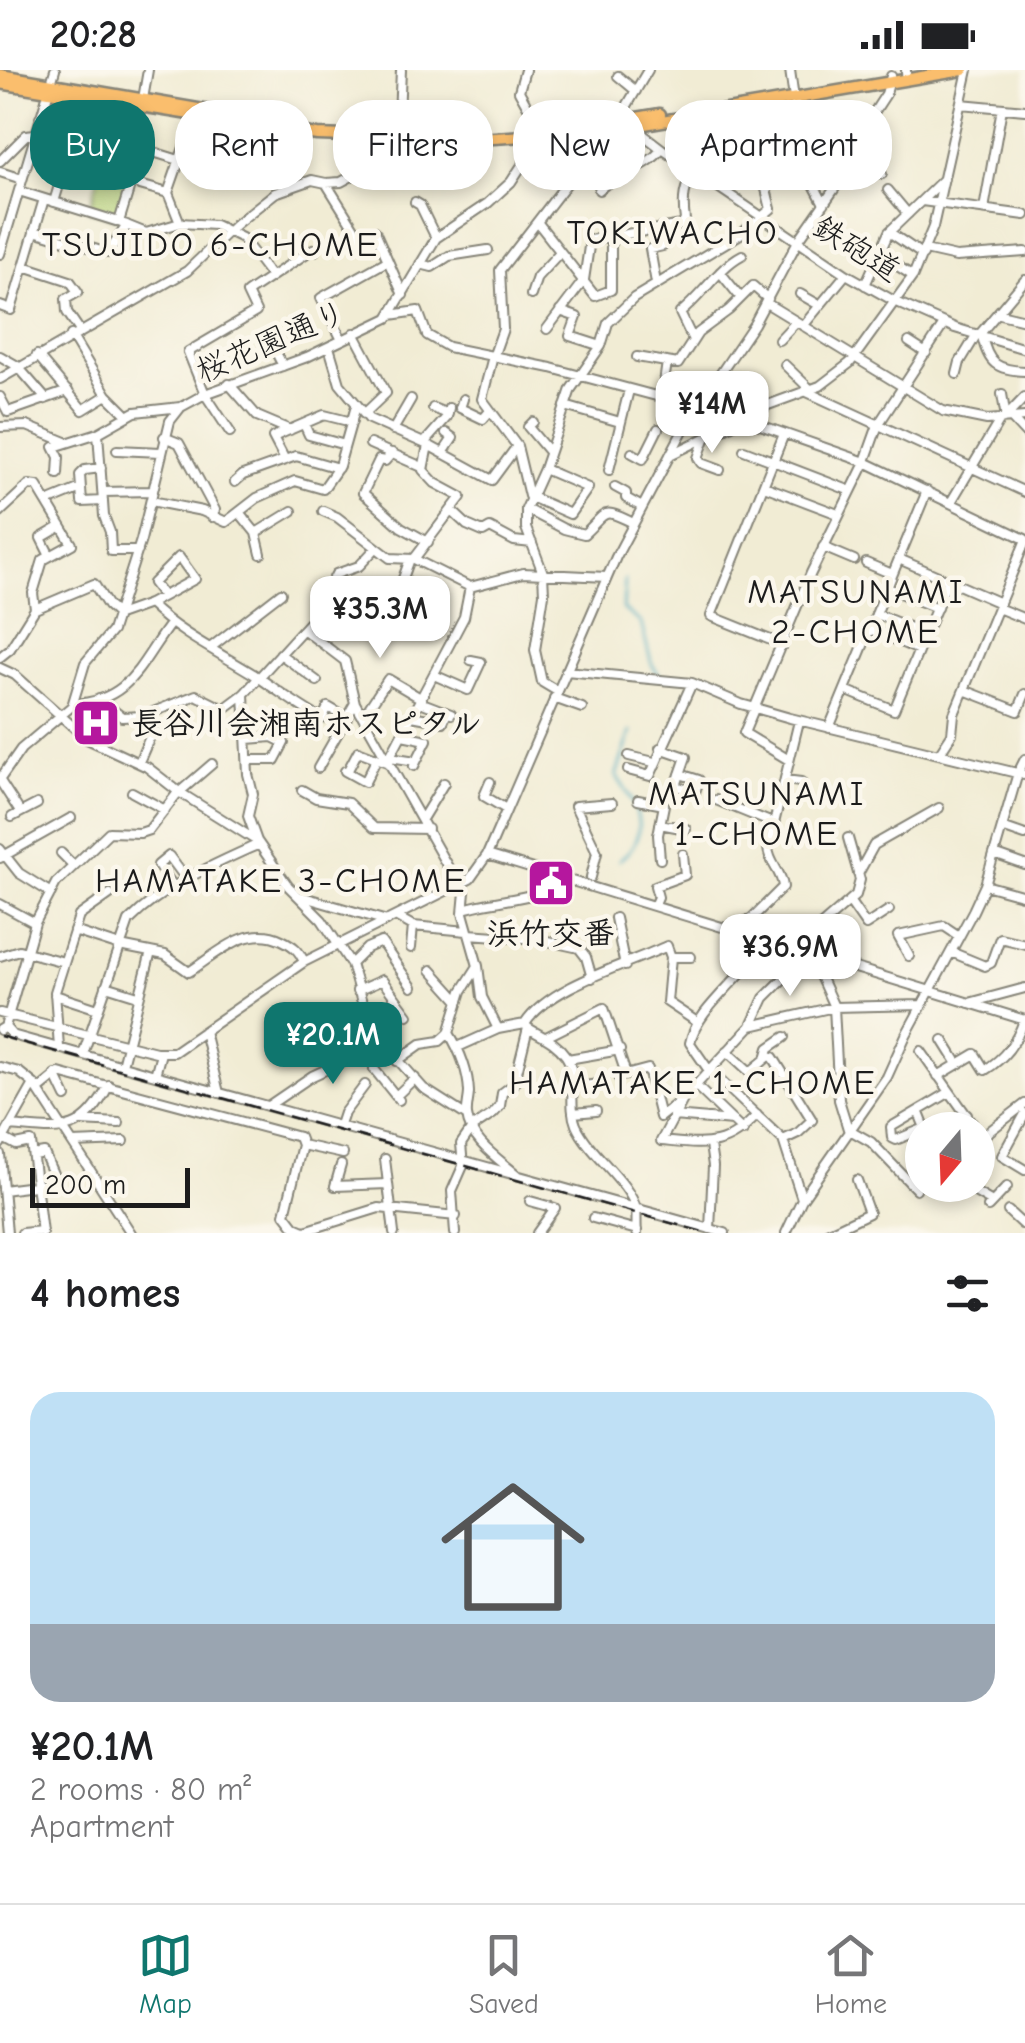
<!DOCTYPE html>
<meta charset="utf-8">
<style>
:root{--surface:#fff;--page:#f2f2f2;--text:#202124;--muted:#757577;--line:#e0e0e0;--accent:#0f766e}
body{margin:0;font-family:"Comic Neue","Klee One",sans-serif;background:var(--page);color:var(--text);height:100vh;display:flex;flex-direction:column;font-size:38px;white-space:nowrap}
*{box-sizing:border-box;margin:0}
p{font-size:32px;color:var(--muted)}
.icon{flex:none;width:55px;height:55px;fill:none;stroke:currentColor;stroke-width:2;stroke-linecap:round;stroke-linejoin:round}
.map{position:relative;height:1163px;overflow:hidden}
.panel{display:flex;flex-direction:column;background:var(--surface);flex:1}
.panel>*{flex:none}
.banner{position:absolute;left:30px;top:30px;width:965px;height:90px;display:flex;gap:20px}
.needle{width:65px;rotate:199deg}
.tools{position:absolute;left:905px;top:1042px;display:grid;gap:20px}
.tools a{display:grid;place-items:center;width:90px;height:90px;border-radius:50%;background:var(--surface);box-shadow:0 5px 15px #0003;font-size:50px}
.scale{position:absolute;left:30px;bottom:25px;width:160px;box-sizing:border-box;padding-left:10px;border:5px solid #1c1c1c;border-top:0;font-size:28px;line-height:35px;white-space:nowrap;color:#1c1c1c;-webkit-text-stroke:8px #fbf7ec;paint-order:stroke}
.price{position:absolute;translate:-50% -85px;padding:0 22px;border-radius:20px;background:#fff;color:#222;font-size:32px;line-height:65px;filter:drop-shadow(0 2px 5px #0008)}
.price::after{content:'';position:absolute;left:50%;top:60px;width:30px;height:22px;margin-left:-15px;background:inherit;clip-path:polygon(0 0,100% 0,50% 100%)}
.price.current{background:var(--accent);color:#fff}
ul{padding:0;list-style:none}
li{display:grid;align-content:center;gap:20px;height:530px;padding:0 30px}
li span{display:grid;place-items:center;height:310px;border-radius:30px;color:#555}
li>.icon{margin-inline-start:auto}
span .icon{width:180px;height:180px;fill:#fffc;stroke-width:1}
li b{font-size:42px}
h2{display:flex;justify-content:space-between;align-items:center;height:120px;padding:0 30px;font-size:42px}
.tag{padding:0 35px;border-radius:40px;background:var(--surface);box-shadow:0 5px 15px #0003;font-size:35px;line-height:90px}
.tag.current{background:var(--accent);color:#fff}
.status{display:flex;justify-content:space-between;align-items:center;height:70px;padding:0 50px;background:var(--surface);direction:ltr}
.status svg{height:28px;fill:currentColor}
.menu{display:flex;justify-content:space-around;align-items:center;height:140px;border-top:2px solid var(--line);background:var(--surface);font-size:28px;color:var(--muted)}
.menu a{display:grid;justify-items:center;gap:5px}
.menu .current{color:var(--accent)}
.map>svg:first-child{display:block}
.park{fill:url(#park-crowns);stroke:#687648;stroke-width:2.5}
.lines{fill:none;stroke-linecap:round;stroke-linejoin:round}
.stream{stroke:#3fa8bf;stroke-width:2.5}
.minor-casing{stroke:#868478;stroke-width:12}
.major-casing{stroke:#868478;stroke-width:15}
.minor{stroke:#fff;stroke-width:8}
.major{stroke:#fabe6d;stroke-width:10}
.rail{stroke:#1c1c1c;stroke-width:2.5;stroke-dasharray:15 8;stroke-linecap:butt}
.labels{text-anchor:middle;stroke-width:9;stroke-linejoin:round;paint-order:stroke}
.street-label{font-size:32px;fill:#1c1c1c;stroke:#fbf7ec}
.poi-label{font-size:32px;font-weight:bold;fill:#1c1c1c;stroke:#fbf7ec;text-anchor:start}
.neighbourhood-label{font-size:35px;letter-spacing:2.5px;fill:#1c1c1c;stroke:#fbf7ec}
</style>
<div class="status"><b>20:28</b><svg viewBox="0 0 49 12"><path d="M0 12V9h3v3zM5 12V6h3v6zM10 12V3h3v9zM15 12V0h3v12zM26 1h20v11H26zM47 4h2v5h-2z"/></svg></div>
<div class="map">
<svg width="1025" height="1163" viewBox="0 0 1025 1163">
<defs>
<pattern id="park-crowns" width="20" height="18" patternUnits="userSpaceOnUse" patternTransform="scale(2.5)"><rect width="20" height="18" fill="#b4cf75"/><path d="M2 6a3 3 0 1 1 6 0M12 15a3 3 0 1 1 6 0" fill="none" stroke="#9ab165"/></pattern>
</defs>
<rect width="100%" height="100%" fill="#fbf7ec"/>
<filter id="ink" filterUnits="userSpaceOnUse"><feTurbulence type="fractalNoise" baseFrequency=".01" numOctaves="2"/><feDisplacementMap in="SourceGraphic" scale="20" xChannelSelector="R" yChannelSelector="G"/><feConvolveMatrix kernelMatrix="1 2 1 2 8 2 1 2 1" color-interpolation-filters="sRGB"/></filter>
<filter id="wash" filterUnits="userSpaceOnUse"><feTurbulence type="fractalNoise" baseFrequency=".0048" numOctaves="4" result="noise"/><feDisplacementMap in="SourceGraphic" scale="40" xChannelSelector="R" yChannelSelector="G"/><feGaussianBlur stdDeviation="2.25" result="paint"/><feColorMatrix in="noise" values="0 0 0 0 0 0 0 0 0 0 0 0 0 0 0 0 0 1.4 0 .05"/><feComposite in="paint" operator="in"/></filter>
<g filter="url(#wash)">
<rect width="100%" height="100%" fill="#f1ecd4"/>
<path class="park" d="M99,105L128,114L118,149L89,140Z"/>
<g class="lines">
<path class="stream" d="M625,510L623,539L641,553L652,595L659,605
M619,790C652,766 637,733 616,706L631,662"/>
</g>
</g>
<g filter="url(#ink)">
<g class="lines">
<g class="minor-casing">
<path id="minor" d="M790,0L793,22
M906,0V3
M618,6L636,21
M794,28L804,96L824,134
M143,29L148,0
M961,34L1025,40
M40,47L179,90
M618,51L648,0
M639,51L641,63L662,79L846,204L896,232L955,258L1025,279
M610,60L636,100
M398,69L401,0
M750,85L809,58L863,56
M865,88L882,104
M0,91L26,65L35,64
M66,94L168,123
M844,98H854L881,74
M0,102L22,109
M326,113L359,166L375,161L403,225
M599,120C618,101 644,101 662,79
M888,120L908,144
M19,121L119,152L146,163L180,153L215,155L242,168L270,205
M922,131L1025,145
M54,132L76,59
M415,132L420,135L436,168
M984,139L1002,38
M119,152L131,113
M180,153L168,123L195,46
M538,153L595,226L611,220V168
M34,161L108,183L127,155
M889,162L923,185
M856,174L879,185
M925,180L956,187L1025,182
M0,184L55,0
M879,184L913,206
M420,194L432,197L449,186L488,180
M24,196L70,211L78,222L66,229L67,242L80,261
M720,202L741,228
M656,213L650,179L663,176L661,160
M865,215L889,162L944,109
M800,224L819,235
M531,225L537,207L560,182
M766,233L943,341L987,350L1025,347
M0,236L11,240L44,129
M560,241L577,247L570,266L601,276
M1000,244L1025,250
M391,245L418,241L427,265L448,277L551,298L746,350L865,392L1025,469
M803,256L846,204
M547,259L584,210L590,170L682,155L685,150C682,129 684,118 694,100
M354,263L386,323L364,344
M71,265L107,325L128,346
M979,265L1025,210
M982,266C988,294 997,300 1025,301
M269,269L283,296
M342,270L321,228L387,191
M693,270L680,243C702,226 719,197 742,185
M779,270L796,252
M909,272L926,283
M329,277L340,314L369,349L428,375L492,410L517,376
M37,285L83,340L107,325
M0,286L21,298
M637,287L678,294L698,263L729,240L753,216L768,229
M785,295L811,320
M20,299L46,329
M957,304L960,292L977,264
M0,309L187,201L236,154L275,123L312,110L326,113L341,112L374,94L378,68
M229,314L257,346L290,360
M807,322L1025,422
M1002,324L1006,348
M0,327L8,342L68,321
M662,327L667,292
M463,329L460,338L483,349L490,341
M565,336L620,352
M433,338L448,344
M1004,349L1025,327
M1012,349L1025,363
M747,350L768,335L820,316L850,293L913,206L933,157L968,0
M533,352L528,357L549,382
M304,354L309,365L345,375
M0,357L27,356L66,372
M393,360L411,329
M230,362L205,324L188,282L256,242L247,223L313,179L315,181
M98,363L104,446L110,462L111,481H138
M164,367L179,373L215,440L212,447
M705,369L698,388L701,393L720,400
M424,373L447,347L449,338
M370,374L422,397
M117,380L161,382
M744,380L851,421
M392,383L385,391L379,390L363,423L401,457L428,472
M443,383L453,368L446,363
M632,383L643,389L658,359
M670,385L742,350
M285,390L273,367L324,345L352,352
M101,398L85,400L80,405L82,432L103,431
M544,399L588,418L570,444L529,426L517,376L482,329L492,290L503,259L500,200L581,95L603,61
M609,400L629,320
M58,404L59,387L54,377L98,363L135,342L181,337
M235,412L243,405L296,386L338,398
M764,416L838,444
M615,417L626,423V428L642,437
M103,422L152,421
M151,431L202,441L226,452L257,428L295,411L323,419L339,396L356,336
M47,432L81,418
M951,432L1000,350
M526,439L564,459L584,464C608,442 601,437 633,453
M451,440L467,455L483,462L490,458L514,471L532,473
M323,441L337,447L390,488L414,489L470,517L523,503L607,507
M0,442L29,415L37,416L72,474L43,490L33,523L35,539
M239,442L256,463L261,484
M256,463L292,441
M823,477L854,490
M50,486L41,468L60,457
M414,489L461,427L435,413L423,400L428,375
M899,489L1000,533
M866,493L892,504
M887,518L937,538
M326,523L345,535L338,547L355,557
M149,534C180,564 218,582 255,605C277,620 298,636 322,649L328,637L347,648
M345,535L349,537L355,528L369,537
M998,538L1025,549
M876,544L926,564
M377,556L394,533L410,489
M303,559L345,591L355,633L453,806L465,822L463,843L478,896L462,921L449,963C460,981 468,1000 469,1022C469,1029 466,1038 467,1045C470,1071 499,1089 517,1105
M870,559L919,580
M783,575L711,546L784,364
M210,578L281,523
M280,584L317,611
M0,587L10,579L35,539L94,514L108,536L118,545L149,534L195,509L179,487L153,513L163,526
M0,598L15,605L87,669L147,697L179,722L257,771L288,816L322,850L351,894L367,950L383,973L423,1018L467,1046
M566,601L692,613L741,634L790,648L1025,705
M434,605L468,620L481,592L471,590
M845,620L894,640L948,510
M964,620L1018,641L1025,624
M557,621L542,612L535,580L544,524L543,503L526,458V439L544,399L571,319L601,276L608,253L634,228L742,163L771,139L762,103L734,62L725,39
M244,624L248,704L253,724L248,746L257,771
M554,628L582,638
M99,629L122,647L143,646L196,625L224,639L244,624L314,547L336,504L359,496L375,479
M420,632L451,644
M73,634C131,631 140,593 170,554
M412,646L443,652L447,643
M363,647L388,609L422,629
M829,658L927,421
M402,665L427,670L414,696
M248,669L272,667L284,673L275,690H249
M660,678L686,687L676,716L695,722L699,710L680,704
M939,684L952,664L954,644L1025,472
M629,686L654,692
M390,687L416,691
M789,690L744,663L811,503L863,397L878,355L944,254
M139,692L153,660V643
M387,692L464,547L470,517
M318,698L355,633
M628,700L650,706L692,613
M345,701L365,712L377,688
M347,702L358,681L387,692
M0,709L21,679L72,636L85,593L112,561L141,470L170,351L181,337L205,324L307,287L388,248L436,168L488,133L511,112L535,75L539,57L519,21L525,0
M785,710L801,712
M0,711L20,742
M490,712L484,726L506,739
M302,720L316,728L348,733L374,758L428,759
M132,722L165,740
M638,730L664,735L658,765L660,789
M716,730L775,754
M12,747L37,734
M422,749L444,713
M660,754L686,759
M1002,757L1025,765
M0,779L19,803L51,823
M61,783L73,795
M994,784L1025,795
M487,785L1025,950
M0,788L71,748
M858,804L874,775L939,738
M591,807L597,782L575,736L612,733
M985,815L1025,826
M174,817L158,795L169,786L186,809
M300,826L387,851
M850,832L866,855L889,840
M0,834L35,853
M654,836L658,827L655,816L685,805L683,784
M464,839C493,829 544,829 567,810
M397,847L413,856L467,861
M615,848L625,896
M730,860L752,848L783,817C782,801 769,794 768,778L799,651
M74,861L120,876L165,885L189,902C217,884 247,853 282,870C294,876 299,880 304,892
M469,864L538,869L579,878L586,887L592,908
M765,870C747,906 697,937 690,973L708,999L783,1070L802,1129
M411,878L413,856
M951,882L985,896L991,893L1000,868L1025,874
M810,884L834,937L839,1030L848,1059L871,1072L916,1119
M0,886L19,880L64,892
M909,886L898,866L944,856L959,866
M671,887H691
M351,894L367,878L381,872L412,917
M478,896L482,927L498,959
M431,900L458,930
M106,916L138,926
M357,921L382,910L408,945
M55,925L98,939
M969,933L1025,918
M0,943L156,982H174L304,892L470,809L487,785L616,487L687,353L754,254L798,171L835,118L858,67L886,24L891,6
M751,956L834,937L922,935
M5,957L12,965L155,1005
M528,958C543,967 555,971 566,986C579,1005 567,1033 576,1055C589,1084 629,1111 636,1139C637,1146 636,1155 637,1163
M0,960L5,957L35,853L56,813L109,762L140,763L149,760L176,725L212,694
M204,961L219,1023
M546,967L604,938L626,1004
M943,970L958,994
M59,977L55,922L79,846L110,824
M458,977L498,959L525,954
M727,981L750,1002L768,987
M921,981L982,1067
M161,983L155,1005L725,1163
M83,984L129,851C165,815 213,795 259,774
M568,989L620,980
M397,991L421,974L440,971L449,963
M122,995L151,882
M0,997L19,1002L34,1014L131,1163
M374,999L399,1030
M55,1004L66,1027
M938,1006L975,984L985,1000C1005,988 1017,972 1024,950
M618,1007L648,999L660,1047L680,1031
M695,1015L743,1061
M571,1018L598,1014
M38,1020L59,1003L299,1067L302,1075L285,1144L295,1157L309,1163
M396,1026L415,1008
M268,1036L312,1006L383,973
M573,1043L596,1041
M919,1043L925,1058L896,1070L892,1068L891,1057L950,1022
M1025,1044L1002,1086L1025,1100
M757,1045C725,1080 705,1075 661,1071L684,1028L751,956L764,928L797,895L818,858L856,825L860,810L848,768
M673,1046L733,1051
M81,1051L119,1053
M340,1055L344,1043L365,1015
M10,1056C60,1060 82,1068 109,1015
M945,1060L967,1045
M3,1068L16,1075L31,1072L42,1163
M783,1070L798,1063L812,1050L773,987L767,985L769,978L785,967
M978,1070L1025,1034
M73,1073L124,1071
M0,1074L34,1014
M302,1075L343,1084
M710,1075L713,1096L710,1159
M0,1084L7,1163
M385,1089L394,1163
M341,1095L335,1116L388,1114
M3,1120L57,1113L44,1083L33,1085
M975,1122L992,1132
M530,1131L555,1138L537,1163
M988,1137L1007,1117
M1008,1141L1022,1154L1025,1151
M593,1148L637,1160
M305,1161L379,1138L456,1146
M22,1163L42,1161
M455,1163L452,1121L463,1096L461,1074L472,1058L493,1044L500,1036L502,1023L514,1014L528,958L525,954C549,916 626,895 667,876L671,887L667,932L697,952
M786,1163L802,1129L887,1007L906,965L973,841L985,815L1018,703L1025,689
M827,1163L869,1143L857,1110"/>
</g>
<g class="major-casing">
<path id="major" d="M0,5L227,44
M0,13L317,65L463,70L603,61L963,0
M613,52L660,44"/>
</g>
<use href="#minor" class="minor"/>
<use href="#major" class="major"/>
<path class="rail" d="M0,966L707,1163"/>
</g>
</g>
<defs>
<g id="hospital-square" transform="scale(2.5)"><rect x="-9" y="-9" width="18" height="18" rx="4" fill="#b5179e" stroke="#fbf7ec"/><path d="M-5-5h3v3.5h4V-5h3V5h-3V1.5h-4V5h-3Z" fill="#fff"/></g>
<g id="civic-square" transform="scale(2.5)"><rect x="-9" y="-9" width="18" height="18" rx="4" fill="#b5179e" stroke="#fbf7ec"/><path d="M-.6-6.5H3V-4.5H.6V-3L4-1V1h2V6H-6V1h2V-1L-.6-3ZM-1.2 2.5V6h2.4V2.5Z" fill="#fff"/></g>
</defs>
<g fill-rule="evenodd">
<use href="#hospital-square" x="96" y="653"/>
<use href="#civic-square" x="551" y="813"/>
</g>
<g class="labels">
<g class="street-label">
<text transform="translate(857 178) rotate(32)" y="11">鉄砲道</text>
<text transform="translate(271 271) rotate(-23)" y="11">桜花園通り</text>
</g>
<g class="poi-label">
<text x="131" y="664">長谷川会湘南ホスピタル</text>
<text x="551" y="874" text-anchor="middle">浜竹交番</text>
</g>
<g class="neighbourhood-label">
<text x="673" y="174">TOKIWACHO</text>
<text x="211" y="186">TSUJIDO 6-CHOME</text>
<text x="856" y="533">MATSUNAMI<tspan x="856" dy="40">2-CHOME</tspan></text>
<text x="757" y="735">MATSUNAMI<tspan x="757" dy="40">1-CHOME</tspan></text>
<text x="281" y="822">HAMATAKE 3-CHOME</text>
<text x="693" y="1024">HAMATAKE 1-CHOME</text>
</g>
</g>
</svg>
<div class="tools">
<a><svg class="needle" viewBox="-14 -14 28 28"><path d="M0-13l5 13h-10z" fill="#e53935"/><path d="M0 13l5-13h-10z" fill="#757577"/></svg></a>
</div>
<div class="scale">200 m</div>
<b class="price" style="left:712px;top:386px">¥14M</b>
<b class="price" style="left:380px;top:591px">¥35.3M</b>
<b class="price" style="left:790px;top:929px">¥36.9M</b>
<b class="price current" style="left:333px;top:1017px">¥20.1M</b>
<div class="banner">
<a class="tag current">Buy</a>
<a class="tag">Rent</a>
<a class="tag">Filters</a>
<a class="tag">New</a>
<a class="tag">Apartment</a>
</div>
</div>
<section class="panel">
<h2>4 homes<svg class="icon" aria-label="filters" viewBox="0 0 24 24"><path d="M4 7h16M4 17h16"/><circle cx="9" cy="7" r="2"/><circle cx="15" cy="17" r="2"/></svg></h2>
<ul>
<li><span style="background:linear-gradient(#bfe0f5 75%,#9aa5b1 0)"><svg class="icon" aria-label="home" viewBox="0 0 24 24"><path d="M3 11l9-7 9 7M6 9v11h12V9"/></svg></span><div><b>¥20.1M</b><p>2 rooms · 80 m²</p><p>Apartment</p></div></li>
</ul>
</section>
<nav class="menu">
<a class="current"><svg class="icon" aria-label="map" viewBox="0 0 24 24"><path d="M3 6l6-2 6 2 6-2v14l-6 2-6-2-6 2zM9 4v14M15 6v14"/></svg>Map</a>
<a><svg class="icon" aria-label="saved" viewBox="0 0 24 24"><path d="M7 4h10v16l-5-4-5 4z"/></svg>Saved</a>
<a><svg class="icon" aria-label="home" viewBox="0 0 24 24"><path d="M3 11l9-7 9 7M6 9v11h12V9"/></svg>Home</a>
</nav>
